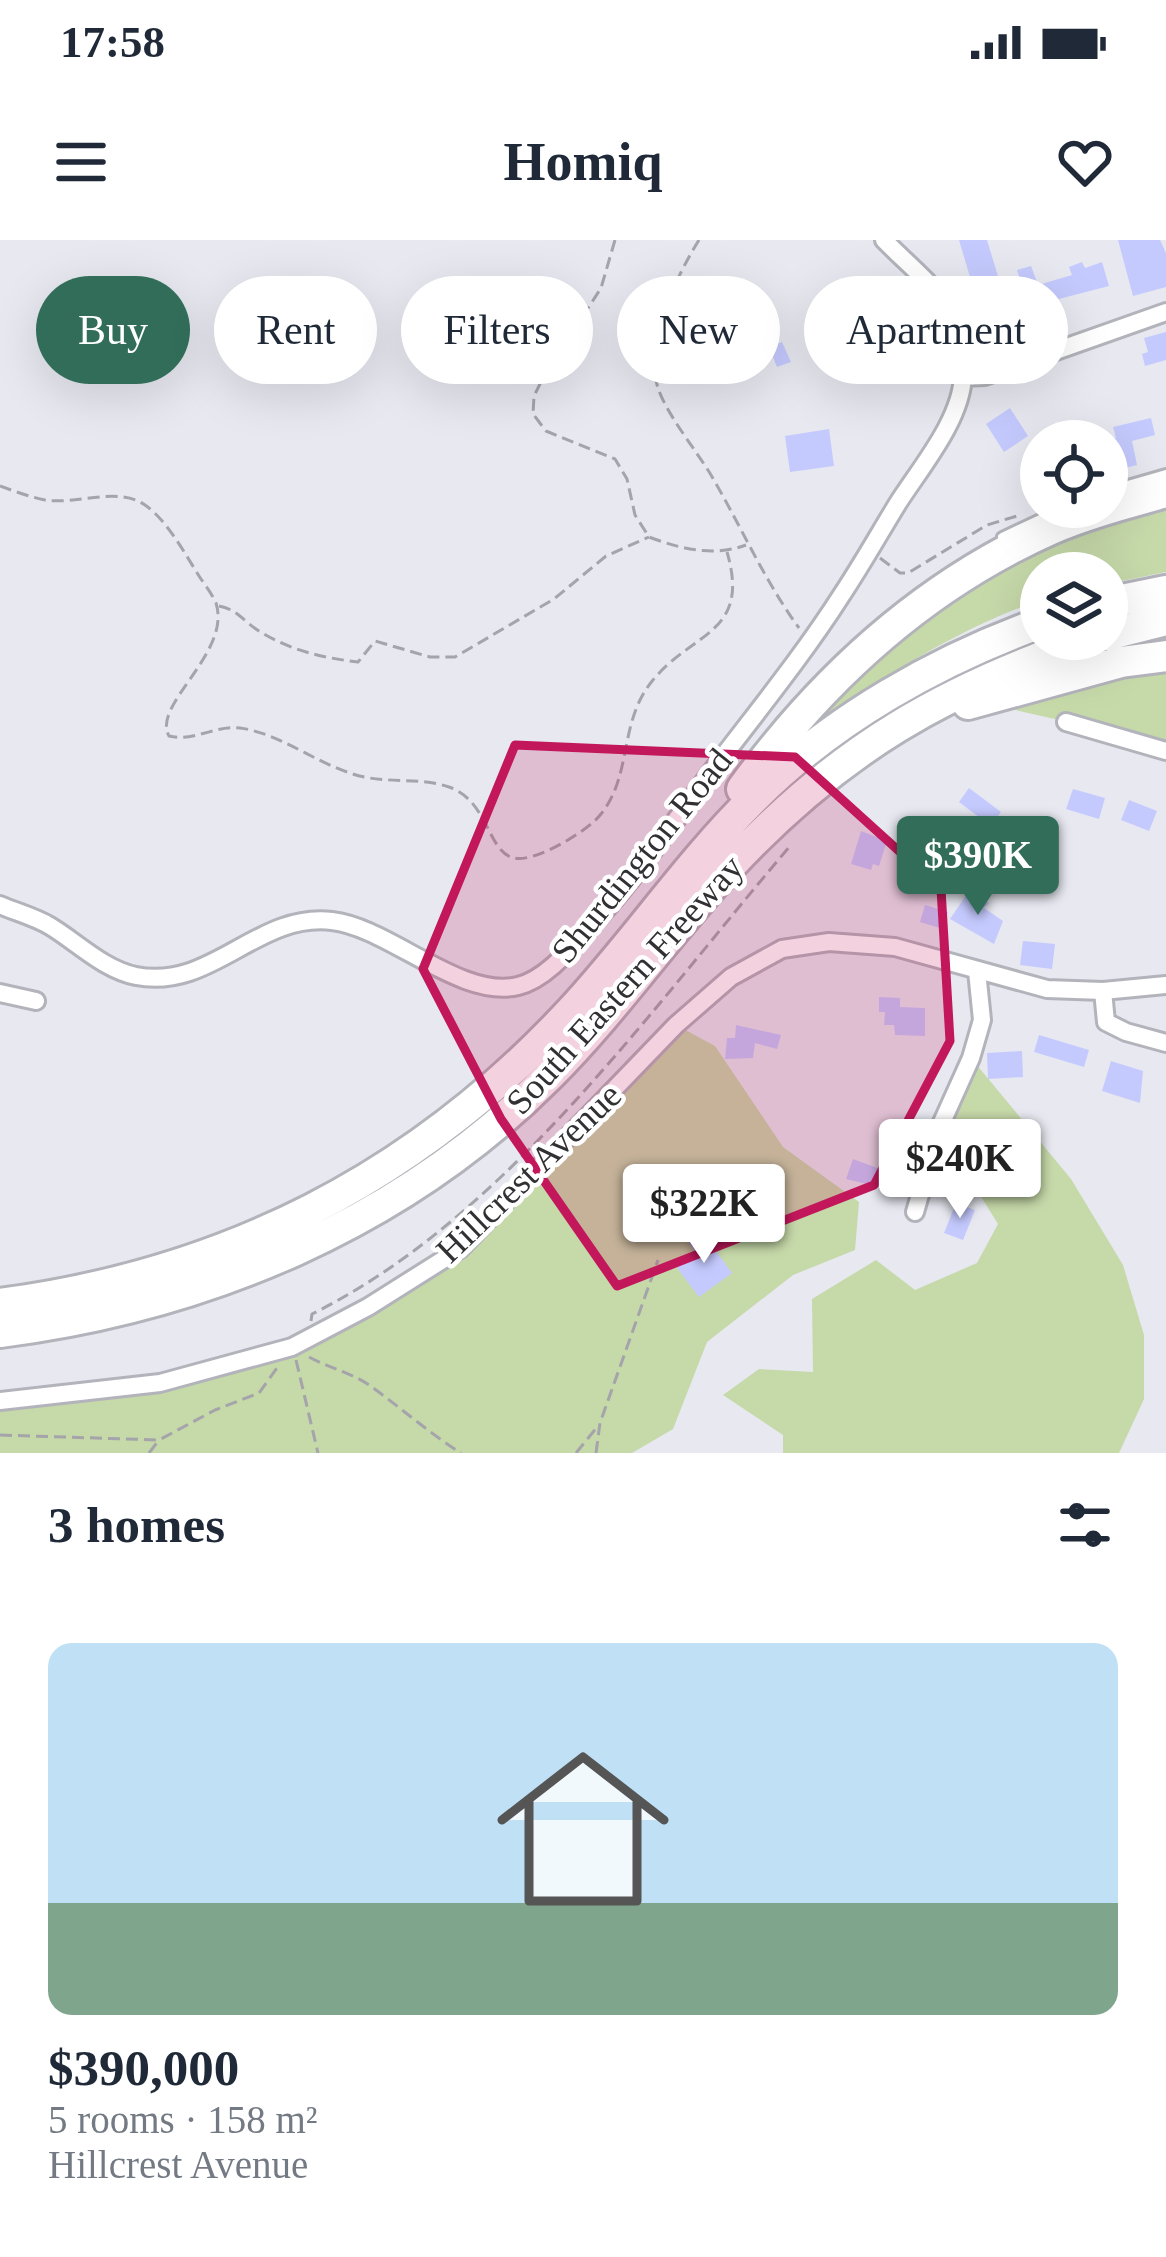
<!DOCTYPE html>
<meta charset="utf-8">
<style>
:root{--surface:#fff;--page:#f2f2f3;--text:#1f2937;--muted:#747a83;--line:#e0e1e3;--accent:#316d58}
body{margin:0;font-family:"Times New Roman",serif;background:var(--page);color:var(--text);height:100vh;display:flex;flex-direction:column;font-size:45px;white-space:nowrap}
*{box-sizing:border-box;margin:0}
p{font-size:39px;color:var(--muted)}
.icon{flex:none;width:66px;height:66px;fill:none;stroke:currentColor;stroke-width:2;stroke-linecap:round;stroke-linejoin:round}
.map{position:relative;height:1213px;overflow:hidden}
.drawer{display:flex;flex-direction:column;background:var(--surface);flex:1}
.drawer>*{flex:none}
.banner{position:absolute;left:36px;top:36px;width:1095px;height:108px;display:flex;gap:24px}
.controls{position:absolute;left:1020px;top:180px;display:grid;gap:24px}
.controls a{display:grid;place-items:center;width:108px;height:108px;border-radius:50%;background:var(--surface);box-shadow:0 12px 48px #0002;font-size:60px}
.price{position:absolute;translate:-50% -102px;padding:0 27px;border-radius:12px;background:#fff;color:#222;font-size:39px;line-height:78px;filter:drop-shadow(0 3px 6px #0008)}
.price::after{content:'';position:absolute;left:50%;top:72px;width:36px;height:27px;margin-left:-18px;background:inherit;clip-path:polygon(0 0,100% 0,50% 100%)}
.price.on{background:var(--accent);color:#fff}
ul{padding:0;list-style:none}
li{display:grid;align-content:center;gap:24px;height:636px;padding:0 48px}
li+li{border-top:3px solid var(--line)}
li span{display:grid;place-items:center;height:372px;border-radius:24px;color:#555}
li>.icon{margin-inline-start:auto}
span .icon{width:216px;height:216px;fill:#fffc;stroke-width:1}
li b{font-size:51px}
h2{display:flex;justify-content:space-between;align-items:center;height:144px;padding:0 48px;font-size:51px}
.tag{padding:0 42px;border-radius:54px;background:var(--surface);box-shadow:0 12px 48px #0002;font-size:42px;line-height:108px}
.tag.on{background:var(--accent);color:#fff}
.status{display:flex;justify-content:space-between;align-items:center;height:84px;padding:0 60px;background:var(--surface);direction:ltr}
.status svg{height:33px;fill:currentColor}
header{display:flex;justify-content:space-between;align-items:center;height:156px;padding:0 48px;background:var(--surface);font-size:54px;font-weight:700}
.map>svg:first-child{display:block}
.green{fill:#c6d9a9}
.building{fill:#c5cafe}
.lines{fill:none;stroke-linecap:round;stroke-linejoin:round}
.lane-casing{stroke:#b3b3bb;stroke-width:14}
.street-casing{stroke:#b3b3bb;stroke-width:22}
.highway-casing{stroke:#b3b3bb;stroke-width:36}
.path{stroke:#a4a4aa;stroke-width:3;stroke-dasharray:12 6;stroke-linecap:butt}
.lane{stroke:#fff;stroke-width:8}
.street{stroke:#fff;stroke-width:16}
.highway{stroke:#fff;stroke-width:30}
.marked{fill:#c2185b;fill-opacity:0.2;stroke:#c2185b;stroke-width:9;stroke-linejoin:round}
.labels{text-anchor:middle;stroke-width:9;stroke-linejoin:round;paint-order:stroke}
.street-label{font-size:36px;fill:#313134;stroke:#fff}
</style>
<div class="status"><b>17:58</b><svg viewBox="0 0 49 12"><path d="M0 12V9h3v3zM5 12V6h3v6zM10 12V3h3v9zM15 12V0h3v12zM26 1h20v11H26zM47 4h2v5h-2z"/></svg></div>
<header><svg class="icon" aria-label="menu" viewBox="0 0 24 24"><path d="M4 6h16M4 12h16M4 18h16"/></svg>Homiq<svg class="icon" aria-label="heart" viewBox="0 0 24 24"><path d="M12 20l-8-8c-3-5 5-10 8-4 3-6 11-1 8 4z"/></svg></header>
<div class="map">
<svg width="1166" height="1213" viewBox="0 0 1166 1213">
<rect width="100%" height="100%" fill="#e7e8f0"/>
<path class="green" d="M1166,261V332L1107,344V333H1041V360C958,388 887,436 814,483L858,427L1005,321Z
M1166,425V504L1011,469L1023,460Z
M676,785L715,806L783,907L859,962L855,1010L793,1035L707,1102L673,1189L632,1213H0V1161L160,1143L301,1103L460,1009Z
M971,818L1071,939L1123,1025L1144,1095V1159L1119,1213H783V1195L723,1155L759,1129L813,1132L812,1059L876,1020L915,1050L977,1023L998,984L939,889Z"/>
<path class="building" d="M959,0H987L1011,79L1018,77L1022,91L989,101Z
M1118,0H1160L1166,13V47L1133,56Z
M1082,22L1085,28L1102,22L1109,46L1028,67L1017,30L1031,26L1038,45L1072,35L1069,27Z
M687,73L711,79L702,117L688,114L693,90L684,88Z
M919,88L927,119L911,123L903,92Z
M1166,92V120L1145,126L1142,114L1148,112L1144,98Z
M782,102L791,122L777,127L769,107Z
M1010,168L1028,196L1004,212L986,184Z
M1151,178L1155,195L1132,201L1137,225L1107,232V200L1116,198L1113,187Z
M829,189L834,226L790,232L785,196Z
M969,548L1001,572L991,586L959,562Z
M1073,549L1105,558L1099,579L1066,569Z
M1129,560L1157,571L1149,591L1121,580Z
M861,591L887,601L879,626L873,624L871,630L851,624Z
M969,651L989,663L984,668L1003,681L994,704L950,679Z
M925,665L948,672L943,689L920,682Z
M1023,701L1055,704L1052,729L1020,725Z
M879,757L900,758V767L925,768V796L895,795L894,785H884L885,772H879Z
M736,785L781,795L777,809L755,803L753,818L725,819L727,798H735Z
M1039,795L1089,810L1084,827L1034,812Z
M1022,811L1023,837L988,839L987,813Z
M1111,821L1143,831L1140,863L1102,851Z
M853,919L880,929L878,934L889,939L887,949L846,939Z
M956,963L975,970L963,1000L944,993Z
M702,992L732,1033L699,1057L677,1028L696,1013L688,1002Z"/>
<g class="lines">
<g class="lane-casing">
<path id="lane" d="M1107,251L1166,234
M1002,297L1066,267"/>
</g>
<g class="street-casing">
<path id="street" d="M963,137L985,136L1166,72
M1066,482L1166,511
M0,665C16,672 35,677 50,686C78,703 103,729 136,736C212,751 257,672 332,681C388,687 461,760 518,746C543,740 566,714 582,696C628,648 667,592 706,539C751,479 800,420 841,356C861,326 879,294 898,263C921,227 962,179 963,135C964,63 929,46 884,0
M1103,751L1106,782L1126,792L1166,803
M0,753L36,761
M915,972L939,889L971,818L982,780L977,731
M0,1161L160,1143L292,1107L368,1067L460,1009L676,785L731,737L782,709L829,702L895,707L1047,749L1103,751L1166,745"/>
</g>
<g class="highway-casing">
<path id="highway" d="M1107,363L1166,351
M1107,395L1166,380
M968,464L1121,422L1166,416
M742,549C823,438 925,345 1051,289C1088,273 1128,263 1166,252
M0,1064C226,1034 415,939 571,771C635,702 688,623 755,557C833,479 938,420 1041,383
M0,1092C205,1066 402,984 549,836C616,769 669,691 733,623C840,509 945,449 1091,399"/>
</g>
<path class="path" d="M615,0L601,48L543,138L534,156L533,174L546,191L615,219L627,239L635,275L649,297C681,309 714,317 746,305
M699,0C677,35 643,105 658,148C667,175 696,210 711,235C741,286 764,340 799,388
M0,246C14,251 30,257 45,260C76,265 118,246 145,265C168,281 186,316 201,339C206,346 213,356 216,363C232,413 151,465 169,496C193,502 216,485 240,488C278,493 313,521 350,533C382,545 417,536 449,547C489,561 487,612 514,618C535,623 588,591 601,574C633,534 618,482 653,440C693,391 751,394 727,312
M880,318L900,333H908L987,285L1017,276
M219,366C237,369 244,382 259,391C289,410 323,418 358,422L375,401L430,417H455L554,359L606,316L649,297
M311,1081L312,1074C506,978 652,767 791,605
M309,1117C329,1128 350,1132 369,1145C400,1167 429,1193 461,1213
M296,1120L318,1213
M0,1195L159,1200L215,1170L259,1153L277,1128
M149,1213L159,1200
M576,1213L598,1186
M596,1213L600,1183L658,1020"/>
<use href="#lane" class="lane"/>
<use href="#street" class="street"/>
<use href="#highway" class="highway"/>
</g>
<path class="marked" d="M515,505L795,517L941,649L950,801L874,945L617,1046L501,879L423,729Z"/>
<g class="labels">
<g class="street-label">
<text transform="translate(641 615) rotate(-51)" y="13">Shurdington Road</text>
<text transform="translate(624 744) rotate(-48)" y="13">South Eastern Freeway</text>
<text transform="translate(528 932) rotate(-44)" y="13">Hillcrest Avenue</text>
</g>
</g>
</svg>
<div class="controls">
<a><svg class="icon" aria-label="locate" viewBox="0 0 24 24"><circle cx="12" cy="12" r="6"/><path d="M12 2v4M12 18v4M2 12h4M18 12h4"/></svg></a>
<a><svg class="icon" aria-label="layers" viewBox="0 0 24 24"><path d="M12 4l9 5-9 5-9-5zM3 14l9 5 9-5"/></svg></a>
</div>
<b class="price on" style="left:978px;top:678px">$390K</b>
<b class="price" style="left:960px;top:981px">$240K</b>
<b class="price" style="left:704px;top:1026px">$322K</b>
<div class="banner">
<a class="tag on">Buy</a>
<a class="tag">Rent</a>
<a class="tag">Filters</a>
<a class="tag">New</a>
<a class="tag">Apartment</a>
</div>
</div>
<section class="drawer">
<h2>3 homes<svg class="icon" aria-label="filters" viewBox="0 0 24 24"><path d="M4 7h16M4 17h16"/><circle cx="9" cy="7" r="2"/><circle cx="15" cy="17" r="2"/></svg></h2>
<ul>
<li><span style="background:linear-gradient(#bfe0f5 70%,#7fa58c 0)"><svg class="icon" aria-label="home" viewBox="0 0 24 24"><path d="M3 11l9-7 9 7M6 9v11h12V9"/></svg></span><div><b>$390,000</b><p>5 rooms · 158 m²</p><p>Hillcrest Avenue</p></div></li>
</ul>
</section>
